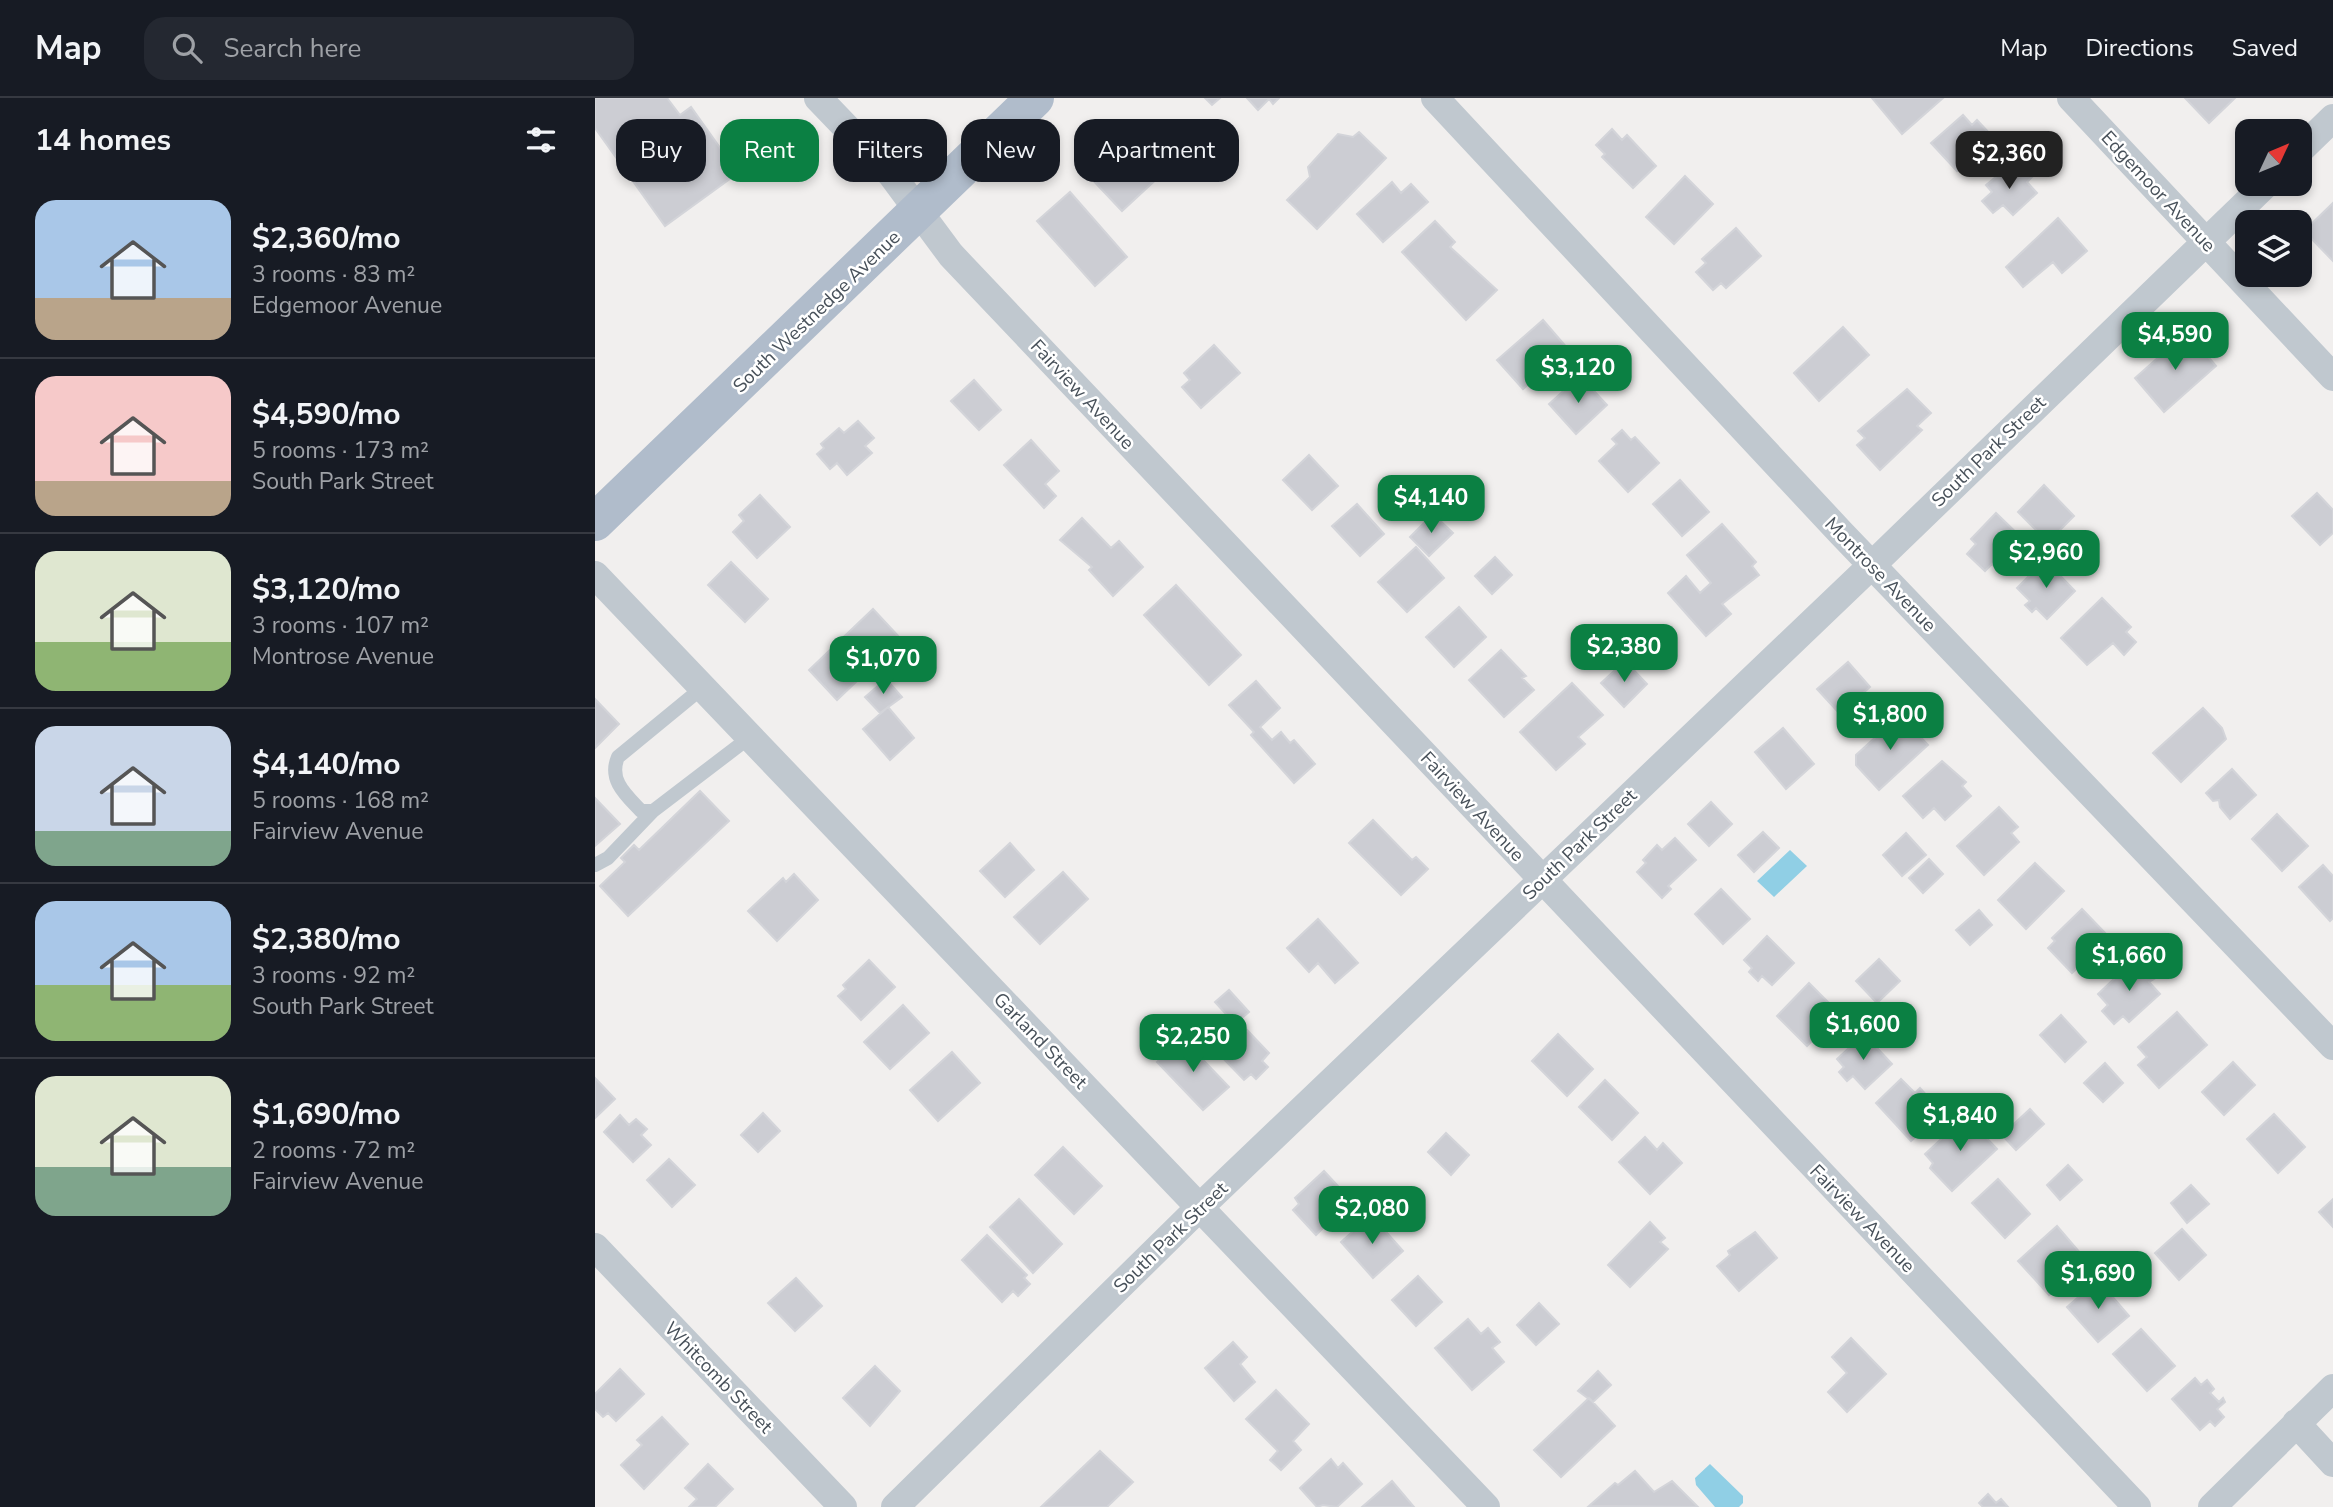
<!DOCTYPE html>
<meta charset="utf-8">
<style>
:root{--surface:#171b24;--page:#242831;--text:#f1f3f6;--muted:#9ea1a6;--line:#363941;--accent:#0b8043}
body{margin:0;font-family:"Nunito Sans",sans-serif;background:var(--page);color:var(--text);height:100vh;display:flex;flex-direction:column;font-size:26px;white-space:nowrap}
*{box-sizing:border-box;margin:0}
p{font-size:23px;color:var(--muted)}
.icon{flex:none;width:38px;height:38px;fill:none;stroke:currentColor;stroke-width:2;stroke-linecap:round;stroke-linejoin:round}
.map{position:relative;flex:1;overflow:hidden}
.drawer{display:flex;flex-direction:column;background:var(--surface);width:595px}
.drawer>*{flex:none}
.guide{position:absolute;left:21px;top:21px;width:665px;height:63px;display:flex;gap:14px}
.needle{width:46px;rotate:46deg}
.buttons{position:absolute;left:1640px;top:21px;display:grid;gap:14px}
.buttons a{display:grid;place-items:center;width:77px;height:77px;border-radius:14px;background:var(--surface);box-shadow:0 4px 10px #0003;font-size:35px}
.price{position:absolute;translate:-50% -60px;padding:0 16px;border-radius:14px;background:var(--accent);color:#fff;font-size:23px;line-height:46px;filter:drop-shadow(0 2px 4px #0008)}
.price::after{content:'';position:absolute;left:50%;top:42px;width:21px;height:16px;margin-left:-10px;background:inherit;clip-path:polygon(0 0,100% 0,50% 100%)}
.price.current{background:#222;color:#fff}
ul{padding:0;list-style:none}
li{display:flex;align-items:center;gap:21px;height:175px;padding:0 35px}
li+li{border-top:2px solid var(--line)}
li span{display:grid;place-items:center;flex:none;width:196px;height:140px;border-radius:21px;color:#555}
li>.icon{margin-inline-start:auto}
span .icon{width:84px;height:84px;fill:#fffc;stroke-width:1}
li b{font-size:30px}
h2{display:flex;justify-content:space-between;align-items:center;height:84px;padding:0 35px;font-size:30px}
.tag{padding:0 24px;border-radius:21px;background:var(--surface);box-shadow:0 4px 10px #0003;font-size:24px;line-height:63px}
.tag.current{background:var(--accent);color:#fff}
header{display:flex;align-items:center;gap:42px;box-sizing:border-box;height:98px;padding:0 35px;background:var(--surface);border-bottom:2px solid var(--line)}
header strong{font-size:33px}
nav{display:flex;gap:38px;margin-inline-start:auto;font-size:24px}
.search{width:490px;height:63px;background:var(--page);display:flex;align-items:center;gap:18px;box-sizing:border-box;padding:0 24px;border-radius:21px;color:var(--muted);font-size:26px}
main{display:flex;flex:1;min-height:0}
.map>svg:first-child{display:block}
.water{fill:#90cfe5}
.building{fill:#cccdd3;stroke:#d3d4d9;stroke-width:2}
.lines{fill:none;stroke-linecap:round;stroke-linejoin:round}
.service{stroke:#c0c8cf;stroke-width:14}
.minor{stroke:#c0c8cf;stroke-width:28}
.primary{stroke:#b0bccb;stroke-width:38}
.labels{text-anchor:middle;stroke-width:5;stroke-linejoin:round;paint-order:stroke}
.street-label{font-size:19px;fill:#48515a;stroke:#fff}
</style>
<header>
<strong>Map</strong>
<div class="search"><svg class="icon" aria-label="search" viewBox="0 0 24 24"><circle cx="10" cy="10" r="6"/><path d="M15 15l6 6"/></svg>Search here</div>
<nav><a>Map</a><a>Directions</a><a>Saved</a></nav>
</header>
<main>
<section class="drawer">
<h2>14 homes<svg class="icon" aria-label="filters" viewBox="0 0 24 24"><path d="M4 7h16M4 17h16"/><circle cx="9" cy="7" r="2"/><circle cx="15" cy="17" r="2"/></svg></h2>
<ul>
<li><span style="background:linear-gradient(#a9c7e8 70%,#b9a48a 0)"><svg class="icon" aria-label="home" viewBox="0 0 24 24"><path d="M3 11l9-7 9 7M6 9v11h12V9"/></svg></span><div><b>$2,360/mo</b><p>3 rooms · 83 m²</p><p>Edgemoor Avenue</p></div></li>
<li><span style="background:linear-gradient(#f6c9c9 75%,#b9a48a 0)"><svg class="icon" aria-label="home" viewBox="0 0 24 24"><path d="M3 11l9-7 9 7M6 9v11h12V9"/></svg></span><div><b>$4,590/mo</b><p>5 rooms · 173 m²</p><p>South Park Street</p></div></li>
<li><span style="background:linear-gradient(#dfe7d0 65%,#8fb573 0)"><svg class="icon" aria-label="home" viewBox="0 0 24 24"><path d="M3 11l9-7 9 7M6 9v11h12V9"/></svg></span><div><b>$3,120/mo</b><p>3 rooms · 107 m²</p><p>Montrose Avenue</p></div></li>
<li><span style="background:linear-gradient(#c9d6e8 75%,#7fa58c 0)"><svg class="icon" aria-label="home" viewBox="0 0 24 24"><path d="M3 11l9-7 9 7M6 9v11h12V9"/></svg></span><div><b>$4,140/mo</b><p>5 rooms · 168 m²</p><p>Fairview Avenue</p></div></li>
<li><span style="background:linear-gradient(#a9c7e8 60%,#8fb573 0)"><svg class="icon" aria-label="home" viewBox="0 0 24 24"><path d="M3 11l9-7 9 7M6 9v11h12V9"/></svg></span><div><b>$2,380/mo</b><p>3 rooms · 92 m²</p><p>South Park Street</p></div></li>
<li><span style="background:linear-gradient(#dfe7d0 65%,#7fa58c 0)"><svg class="icon" aria-label="home" viewBox="0 0 24 24"><path d="M3 11l9-7 9 7M6 9v11h12V9"/></svg></span><div><b>$1,690/mo</b><p>2 rooms · 72 m²</p><p>Fairview Avenue</p></div></li>
</ul>
</section>
<div class="map">
<svg width="1738" height="1409" viewBox="0 0 1738 1409">
<rect width="100%" height="100%" fill="#f1efee"/>
<path class="water" d="M1195,752L1212,768L1179,799L1162,783Z
M1115,1366L1148,1398V1405L1144,1409H1120L1101,1387L1100,1380Z"/>
<path class="building" d="M0,0H72L85,17L96,9L143,75L70,128L0,30Z
M610,0H625L617,7Z
M652,0H684L678,6L674,1L663,12Z
M1277,0H1348L1307,36Z
M1590,0H1640L1614,25Z
M1368,17L1377,27L1382,22L1396,37L1391,41L1395,45L1362,73L1336,45Z
M1017,31L1027,42L1032,37L1061,68L1038,90L1007,59L1010,56L1001,47Z
M764,34L791,60L722,131L692,102L715,79L713,69L743,36L758,39Z
M539,48L565,78L527,113L493,77L513,59L519,66Z
M1414,68L1424,79L1431,73L1437,79L1432,84L1442,95L1418,117L1408,107L1398,115L1387,103L1397,94L1391,87Z
M1090,78L1118,106L1079,146L1051,119Z
M797,84L806,95L816,86L833,104L788,144L762,116Z
M475,94L532,159L500,188L442,123Z
M1738,105V163L1709,133Z
M1463,120L1492,153L1467,175L1458,164L1428,189L1411,169Z
M840,123L860,144L855,149L902,192L871,222L807,154Z
M1141,130L1166,158L1131,190L1126,185L1118,192L1101,174L1111,165L1107,161Z
M948,222L973,251L928,291L902,262Z
M1248,229L1274,257L1224,303L1199,275Z
M1592,234L1621,268L1569,314L1540,280Z
M619,247L645,275L606,310L587,289L595,282L589,275Z
M985,278L1012,307L981,336L954,306Z
M379,282L406,312L384,332L356,303Z
M1312,291L1336,315L1322,328L1327,332L1285,372L1262,347L1270,340L1263,333Z
M263,323L279,340L270,348L277,355L252,377L242,365L235,371L222,356L229,350L226,346L244,330L249,335Z
M1027,332L1036,342L1040,339L1064,365L1033,394L1004,363L1022,346L1017,341Z
M436,342L464,373L450,386L461,398L449,410L409,367Z
M714,357L743,388L717,412L688,382Z
M1085,382L1114,414L1087,438L1058,406Z
M1449,387L1479,418L1453,444L1423,414Z
M1722,395L1738,412V435L1725,447L1697,418Z
M165,397L195,429L162,460L138,434L149,423L144,417Z
M762,406L789,436L765,458L737,428Z
M1401,415L1432,445L1404,473L1397,466L1390,473L1372,456L1381,446L1376,441Z
M838,416L858,435L834,458L815,439Z
M487,420L516,450L524,443L548,469L518,498L494,472L497,469L465,442Z
M1127,426L1161,464L1157,468L1164,477L1127,506L1136,516L1111,538L1073,495L1091,478L1105,495L1116,485L1092,457Z
M821,449L849,480L812,514L783,484Z
M900,459L917,477L897,496L880,478Z
M1450,462L1480,493L1452,521L1441,510L1437,514L1430,507L1435,503L1422,490Z
M136,464L173,501L150,524L113,487Z
M581,487L646,557L614,587L549,517Z
M1507,500L1536,529L1531,534L1541,544L1529,557L1518,545L1492,567L1466,540Z
M864,509L891,539L859,569L831,539Z
M278,511L306,541L242,602L214,572Z
M906,552L931,578L927,580L939,592L909,619L874,582Z
M1030,563L1052,586L1029,609L1006,585Z
M1253,564L1275,589L1245,616L1222,591Z
M291,581L307,599L285,615L270,599Z
M661,583L685,610L665,629L677,642L686,634L695,645L699,642L720,666L699,685L656,637L659,634L634,607Z
M977,585L1008,617L983,639L990,646L961,672L925,634Z
M0,601L24,626L0,650Z
M293,609L319,640L295,662L268,631Z
M1608,610L1627,630L1631,641L1586,684L1558,655Z
M1305,617L1333,647L1284,692L1261,667V657Z
M1188,630L1219,666L1191,691L1160,654Z
M1347,663L1371,684L1367,688L1376,698L1350,722L1339,710L1328,720L1308,698Z
M1637,671L1661,697L1635,721L1625,709L1624,702L1618,703L1611,695Z
M105,693L134,723L33,818L5,788L30,764L26,760L39,747L44,752Z
M0,700L25,726L0,748Z
M1116,704L1137,726L1114,748L1093,726Z
M1404,709L1423,729L1416,735L1424,744L1389,777L1362,748Z
M1682,716L1713,748L1687,773L1657,741Z
M778,722L817,762L821,759L833,771L806,797L754,745Z
M1168,734L1184,750L1159,774L1143,757Z
M1311,735L1331,757L1307,778L1288,757Z
M1080,740L1101,762L1073,788L1076,791L1067,800L1042,774L1051,765L1048,762L1062,747L1067,752Z
M415,745L439,772L410,799L385,773Z
M1334,761L1348,776L1328,795L1314,780Z
M1440,765L1469,793L1431,831L1403,802Z
M1728,767L1738,778V820L1735,823L1704,789Z
M468,774L493,801L445,846L419,819Z
M199,776L223,802L182,843L153,813L188,780L191,784Z
M1126,791L1155,821L1128,846L1100,816Z
M1487,811L1514,839L1477,875L1453,850L1460,843L1457,840Z
M1384,812L1397,827L1375,847L1361,832Z
M723,821L763,865L740,885L723,865L714,874L692,850Z
M1172,838L1199,865L1177,887L1167,878L1163,883L1154,874L1157,870L1149,862Z
M1284,861L1305,883L1282,905L1261,883Z
M1540,861L1559,881L1554,884L1565,896L1534,924L1528,918L1519,926L1507,913L1513,907L1503,896Z
M274,862L300,889L266,922L243,898L251,891L248,887Z
M1214,885L1244,915L1212,948L1182,918Z
M634,892L654,914L640,926L620,904Z
M308,907L334,935L295,971L269,944Z
M1582,914L1612,947L1564,990L1543,967L1552,959L1543,949Z
M1466,917L1491,944L1470,964L1445,937Z
M636,928L646,938L652,932L674,955L667,963L673,969L661,981L656,976L649,982L620,952L624,948L620,943Z
M963,936L998,971L972,998L937,963Z
M1269,936L1297,966L1270,991L1258,978L1252,983L1244,974L1249,969L1242,961Z
M587,940L634,989L608,1012L562,964Z
M357,954L385,985L343,1023L315,992Z
M1638,964L1660,987L1629,1017L1607,994Z
M1510,965L1528,985L1508,1004L1489,985Z
M0,980L20,1001L0,1020Z
M1306,981L1320,995L1325,990L1333,999L1330,1005L1346,1015L1316,1043L1281,1005Z
M1010,982L1043,1015L1017,1042L984,1009Z
M1435,1011L1449,1026L1421,1052L1407,1037Z
M168,1015L185,1033L163,1054L146,1037Z
M1679,1016L1710,1049L1683,1075L1652,1041Z
M25,1017L34,1027L41,1021L52,1031L46,1037L56,1047L38,1064L9,1034Z
M1371,1018L1402,1051L1357,1093L1335,1070L1338,1065L1330,1056Z
M851,1035L874,1057L856,1077L833,1054Z
M1050,1039L1062,1052L1068,1045L1087,1065L1055,1096L1024,1064Z
M468,1049L507,1088L479,1116L440,1077Z
M74,1061L100,1087L77,1109L52,1082Z
M1473,1067L1487,1082L1465,1102L1452,1087Z
M729,1073L755,1101L727,1126L729,1129L721,1137L698,1112L704,1106L700,1100Z
M1403,1081L1435,1116L1410,1140L1377,1105Z
M1596,1087L1614,1106L1592,1125L1576,1105Z
M424,1101L467,1146L438,1175L395,1129Z
M1738,1101V1129L1724,1114Z
M776,1117L808,1153L778,1180L746,1144Z
M1055,1124L1070,1140L1065,1144L1073,1151L1035,1189L1013,1167Z
M1462,1128L1492,1163L1454,1197L1423,1163Z
M1587,1131L1611,1157L1584,1182L1560,1155Z
M1160,1134L1182,1160L1144,1193L1122,1168L1135,1157L1133,1153Z
M392,1137L432,1177L429,1180L435,1186L423,1198L418,1193L407,1204L367,1162Z
M823,1178L847,1204L821,1228L797,1202Z
M201,1180L227,1208L200,1233L173,1205Z
M1503,1182L1534,1218L1503,1244L1472,1209Z
M944,1205L964,1226L941,1247L922,1227Z
M873,1221L886,1236L893,1230L905,1244L897,1250L909,1264L877,1292L840,1250Z
M1546,1231L1580,1268L1552,1293L1518,1256Z
M1256,1240L1291,1276L1252,1314L1233,1294L1252,1275L1237,1259Z
M638,1244L652,1259L645,1266L660,1284L639,1303L610,1270Z
M280,1268L305,1293L275,1328L248,1300Z
M25,1271L49,1296L21,1323L13,1315L8,1319L0,1311V1296Z
M1003,1273L1016,1287L998,1304L983,1293Z
M1600,1280L1606,1287L1612,1282L1619,1291L1615,1295L1624,1304L1628,1300L1630,1304L1622,1311L1629,1319L1620,1328L1615,1323L1605,1332L1577,1301Z
M681,1292L714,1326L698,1343L706,1352L686,1372L675,1362L683,1353L651,1321Z
M994,1300L1020,1328L966,1379L939,1352Z
M67,1319L93,1346L49,1391L26,1367L47,1347L42,1342Z
M505,1353L538,1384L512,1409H446Z
M736,1361L743,1370L748,1365L767,1386L742,1409L728,1407L722,1409L705,1390Z
M113,1366L138,1391L120,1409H94L102,1401L90,1390Z
M1040,1373L1059,1394L1077,1383L1103,1409L994,1408L1020,1385L1023,1387Z
M797,1383L819,1409H767Z
M1393,1396L1401,1405L1406,1401L1413,1409H1388L1384,1405Z"/>
<g class="lines">
<path class="service" d="M107,590L23,659C13,682 31,697 46,713H58L155,639
M0,767L13,760L58,713"/>
<path class="minor" d="M223,0L296,76L356,157L1542,1409
M840,0L1246,435L1738,948
M1476,0L1738,279
M1704,53L1738,20
M0,477L891,1409
M0,1149L248,1409
M1701,1325L1738,1365
M300,1409L606,1108L1277,467L1671,86
M1617,1409L1738,1290"/>
<path class="primary" d="M0,424L440,0"/>
</g>
<g class="labels">
<g class="street-label">
<text transform="translate(1564 93) rotate(47)" y="7">Edgemoor Avenue</text>
<text transform="translate(221 213) rotate(-44)" y="7">South Westnedge Avenue</text>
<text transform="translate(488 296) rotate(47)" y="7">Fairview Avenue</text>
<text transform="translate(1393 353) rotate(-44)" y="7">South Park Street</text>
<text transform="translate(1286 476) rotate(46)" y="7">Montrose Avenue</text>
<text transform="translate(878 708) rotate(47)" y="7">Fairview Avenue</text>
<text transform="translate(984 746) rotate(-44)" y="7">South Park Street</text>
<text transform="translate(446 942) rotate(46)" y="7">Garland Street</text>
<text transform="translate(1268 1120) rotate(46)" y="7">Fairview Avenue</text>
<text transform="translate(575 1139) rotate(-44)" y="7">South Park Street</text>
<text transform="translate(124 1279) rotate(46)" y="7">Whitcomb Street</text>
</g>
</g>
</svg>
<div class="buttons">
<a><svg class="needle" viewBox="-14 -14 28 28"><path d="M0-13l5 13h-10z" fill="#e53935"/><path d="M0 13l5-13h-10z" fill="#9ea1a6"/></svg></a>
<a><svg class="icon" aria-label="layers" viewBox="0 0 24 24"><path d="M12 4l9 5-9 5-9-5zM3 14l9 5 9-5"/></svg></a>
</div>
<b class="price current" style="left:1414px;top:93px">$2,360</b>
<b class="price" style="left:1580px;top:274px">$4,590</b>
<b class="price" style="left:983px;top:307px">$3,120</b>
<b class="price" style="left:836px;top:437px">$4,140</b>
<b class="price" style="left:1451px;top:492px">$2,960</b>
<b class="price" style="left:1029px;top:586px">$2,380</b>
<b class="price" style="left:288px;top:598px">$1,070</b>
<b class="price" style="left:1295px;top:654px">$1,800</b>
<b class="price" style="left:1534px;top:895px">$1,660</b>
<b class="price" style="left:1268px;top:964px">$1,600</b>
<b class="price" style="left:598px;top:976px">$2,250</b>
<b class="price" style="left:1365px;top:1055px">$1,840</b>
<b class="price" style="left:777px;top:1148px">$2,080</b>
<b class="price" style="left:1503px;top:1213px">$1,690</b>
<div class="guide">
<a class="tag">Buy</a>
<a class="tag current">Rent</a>
<a class="tag">Filters</a>
<a class="tag">New</a>
<a class="tag">Apartment</a>
</div>
</div>
</main>
